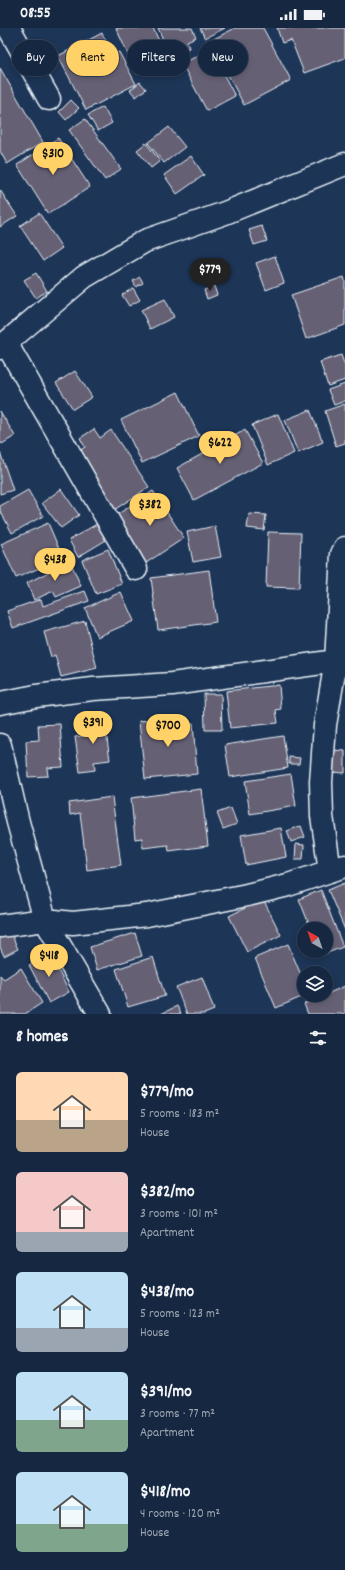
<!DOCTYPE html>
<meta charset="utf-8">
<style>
:root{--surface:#162841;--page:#1f3048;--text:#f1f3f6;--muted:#9ea6b1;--line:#35445a;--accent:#ffd166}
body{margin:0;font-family:Dekko,sans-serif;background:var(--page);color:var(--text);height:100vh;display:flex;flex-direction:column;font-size:15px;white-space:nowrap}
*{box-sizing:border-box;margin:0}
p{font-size:13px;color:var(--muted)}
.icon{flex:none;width:22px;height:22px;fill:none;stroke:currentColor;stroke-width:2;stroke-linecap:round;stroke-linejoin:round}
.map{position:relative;height:986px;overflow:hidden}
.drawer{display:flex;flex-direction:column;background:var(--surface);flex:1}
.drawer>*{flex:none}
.guide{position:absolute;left:12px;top:12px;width:321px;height:36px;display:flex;gap:8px}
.needle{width:26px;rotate:320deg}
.fabs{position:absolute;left:297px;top:894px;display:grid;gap:8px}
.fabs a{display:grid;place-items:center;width:36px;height:36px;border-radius:50%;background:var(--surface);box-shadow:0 2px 6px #0003,0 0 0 1px var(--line);font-size:20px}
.price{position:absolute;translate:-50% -34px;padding:0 9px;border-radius:14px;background:var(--accent);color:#111;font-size:13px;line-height:26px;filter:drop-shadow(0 1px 2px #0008)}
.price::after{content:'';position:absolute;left:50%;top:24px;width:12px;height:9px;margin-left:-6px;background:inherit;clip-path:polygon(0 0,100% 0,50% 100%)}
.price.selected{background:#222;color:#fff}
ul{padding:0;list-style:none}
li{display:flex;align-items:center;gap:12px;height:100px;padding:0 16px}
li span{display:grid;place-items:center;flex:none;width:112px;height:80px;border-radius:6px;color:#555}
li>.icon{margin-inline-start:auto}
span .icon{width:48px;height:48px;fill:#fffc;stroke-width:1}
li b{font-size:17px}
h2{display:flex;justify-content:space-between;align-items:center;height:48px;padding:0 16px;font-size:17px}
.chip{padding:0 14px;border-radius:18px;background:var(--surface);box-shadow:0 2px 6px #0003,0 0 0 1px var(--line);font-size:14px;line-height:36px}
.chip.selected{background:var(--accent);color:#111}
.status{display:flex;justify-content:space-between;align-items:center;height:28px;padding:0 20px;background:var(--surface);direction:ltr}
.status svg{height:11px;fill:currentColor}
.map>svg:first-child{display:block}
.building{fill:#666174;stroke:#e8f1f8}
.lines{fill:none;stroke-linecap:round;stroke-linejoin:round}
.minor-casing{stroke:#e8f1f8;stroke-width:25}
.minor{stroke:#1d3557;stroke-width:22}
</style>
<div class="status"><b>08:55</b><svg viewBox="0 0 49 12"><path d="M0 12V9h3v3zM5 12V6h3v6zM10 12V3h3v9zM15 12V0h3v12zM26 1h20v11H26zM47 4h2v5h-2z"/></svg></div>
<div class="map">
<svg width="345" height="986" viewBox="0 0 345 986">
<rect width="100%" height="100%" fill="#1d3557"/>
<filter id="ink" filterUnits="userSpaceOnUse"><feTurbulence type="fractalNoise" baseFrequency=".025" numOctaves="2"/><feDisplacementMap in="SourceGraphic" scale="8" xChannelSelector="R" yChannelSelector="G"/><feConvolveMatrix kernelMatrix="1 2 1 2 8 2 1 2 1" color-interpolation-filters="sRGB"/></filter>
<g filter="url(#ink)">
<path class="building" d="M116,0H153L168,32L137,46Z
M158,0H192L196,9L187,13L189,20L170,28Z
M200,0H225L205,10Z
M235,0H263L291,52L244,77L210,13Z
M277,0H345V30L304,45L291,12L282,15Z
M102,5L113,27L119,24L136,56L86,82L58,28Z
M210,21L235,68L207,83L182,36Z
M0,40L43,114L7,136L0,123Z
M140,54L146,61L136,69L130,62Z
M71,72L79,80L66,92L59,84Z
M103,79L112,95L98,103L88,87Z
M85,91L121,141L105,152L69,102Z
M169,99L185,119L164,135L148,115Z
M58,110L90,159L48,186L17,137Z
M146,115L160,133L151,140L137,122Z
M191,128L204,147L177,166L164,147Z
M0,162L17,188L0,199Z
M39,185L62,220L43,233L20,198Z
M262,198L267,213L254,217L249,202Z
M275,228L284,255L266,262L256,235Z
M36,245L47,263L36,270L24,252Z
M140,249L143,255L136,259L133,253Z
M344,249L345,253V297L306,311L291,267Z
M214,258L217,267L207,271L204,262Z
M133,260L140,272L129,278L122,267Z
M165,271L174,289L150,301L141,282Z
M341,327L345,338V352L328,358L320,334Z
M75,343L92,369L73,381L56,355Z
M345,356V373L334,377L328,362Z
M178,364L199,408L142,435L121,392Z
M345,376V415L336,418L325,383Z
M310,382L323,414L298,425L285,392Z
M0,383L15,408L2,416L0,413Z
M278,386L294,425L268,437L252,397Z
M94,401L100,410L111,402L149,459L114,482L76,425L85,419L80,410Z
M245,402L263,435L194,472L177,440Z
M0,424L13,462L0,466Z
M61,461L79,487L61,500L42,475Z
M28,462L43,488L12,505L0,482V478Z
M153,463L184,510L146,535L115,488Z
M249,486L266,487L264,502L247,500Z
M102,493L111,509L78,529L69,512Z
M48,495L63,530L16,550L1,516Z
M215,498L221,529L193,534L187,504Z
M268,504L301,505L299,560L266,559Z
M108,521L122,556L96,566L82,532Z
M70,533L81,558L56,569L53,563L34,572L27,555Z
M209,542L216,594L158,602L151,550Z
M85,563L89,573L13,600L7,583L41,571L43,578Z
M121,564L134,593L97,609L85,580Z
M85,593L97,640L61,649L55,627L51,629L44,604Z
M279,657L281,681L276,682L278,695L230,700L226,663Z
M204,666H221L222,702H205Z
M104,689L110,732L94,734L95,742L80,744L75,709L88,707L86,691Z
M178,689V696L193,695L197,746L145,751L139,693Z
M60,696L63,739L47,740L48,748L28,749L26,713L39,712L38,697Z
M283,708L288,740L230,749L225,717Z
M333,722L345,723V745L331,744Z
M289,729L300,730L299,736H289Z
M291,746L296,778L250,786L245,753Z
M201,761L208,818L169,823L168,817L143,820L142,810L135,811L131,770Z
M112,769L121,837L87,842L80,785L70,787L69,775Z
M231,780L237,796L223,801L217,785Z
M301,798L305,809L291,814L287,803Z
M281,800L286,829L246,837L241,807Z
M296,816L304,817L303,831H295Z
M345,855V902L328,862Z
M321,862L343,919L322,927L320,923H326V901H311L299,871Z
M263,871L281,907L247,924L229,888Z
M9,901L18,921L4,928L0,919V905Z
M135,905L142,928L97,942L90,919Z
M288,916L304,954V967H306L276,980L255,930Z
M50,926L69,964L49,975L29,937Z
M153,929L165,968L128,979L116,941Z
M21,940L42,975L25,986H0V947L4,951Z
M202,949L214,982L204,986H187L176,959Z
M345,958V986H308L304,976Z
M177,978L181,986H161Z"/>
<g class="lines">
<g class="minor-casing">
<path id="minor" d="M9,0L49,71
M6,315L136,541
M0,320L84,249L145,213L225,185L345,136
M0,675L36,668L93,661L172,656L336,633
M0,717L18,794L45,892L100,986
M330,843L322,788L321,754L325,697L336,633L342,526L345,520
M0,898L45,892L73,895L147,887L247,867L288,857L345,838"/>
</g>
<use href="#minor" class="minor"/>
</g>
</g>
</svg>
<div class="fabs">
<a><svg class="needle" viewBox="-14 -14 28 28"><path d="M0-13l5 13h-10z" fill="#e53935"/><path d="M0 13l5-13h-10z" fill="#9ea6b1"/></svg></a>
<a><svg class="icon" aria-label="layers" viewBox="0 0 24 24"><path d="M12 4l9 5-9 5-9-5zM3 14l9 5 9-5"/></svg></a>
</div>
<b class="price" style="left:53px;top:148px">$310</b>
<b class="price selected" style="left:210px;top:264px">$779</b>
<b class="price" style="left:220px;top:437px">$622</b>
<b class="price" style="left:150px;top:499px">$382</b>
<b class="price" style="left:55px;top:554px">$438</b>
<b class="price" style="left:93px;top:717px">$391</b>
<b class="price" style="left:168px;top:720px">$700</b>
<b class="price" style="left:49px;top:950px">$418</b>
<div class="guide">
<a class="chip">Buy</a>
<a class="chip selected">Rent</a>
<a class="chip">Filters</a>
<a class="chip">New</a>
</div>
</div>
<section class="drawer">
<h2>8 homes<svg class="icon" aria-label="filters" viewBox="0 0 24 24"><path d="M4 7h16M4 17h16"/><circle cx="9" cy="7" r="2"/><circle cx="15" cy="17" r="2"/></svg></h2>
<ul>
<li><span style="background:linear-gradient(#ffd9b3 60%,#b9a48a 0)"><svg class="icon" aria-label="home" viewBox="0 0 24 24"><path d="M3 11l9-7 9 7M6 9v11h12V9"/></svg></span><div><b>$779/mo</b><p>5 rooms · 183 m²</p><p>House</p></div></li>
<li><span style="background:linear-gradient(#f6c9c9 75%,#9aa5b1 0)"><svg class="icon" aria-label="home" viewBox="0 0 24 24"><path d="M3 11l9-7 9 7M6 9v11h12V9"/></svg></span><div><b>$382/mo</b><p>3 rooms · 101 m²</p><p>Apartment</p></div></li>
<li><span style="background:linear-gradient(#bfe0f5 70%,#9aa5b1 0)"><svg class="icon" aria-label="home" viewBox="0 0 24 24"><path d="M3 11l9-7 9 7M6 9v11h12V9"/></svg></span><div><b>$438/mo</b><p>5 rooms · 123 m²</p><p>House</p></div></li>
<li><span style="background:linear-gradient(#bfe0f5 60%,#7fa58c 0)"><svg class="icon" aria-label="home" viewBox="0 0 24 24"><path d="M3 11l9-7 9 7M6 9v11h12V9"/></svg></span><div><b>$391/mo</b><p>3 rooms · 77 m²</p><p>Apartment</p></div></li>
<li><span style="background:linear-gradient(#bfe0f5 65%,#7fa58c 0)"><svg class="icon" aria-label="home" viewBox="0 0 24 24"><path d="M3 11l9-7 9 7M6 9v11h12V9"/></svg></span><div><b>$418/mo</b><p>4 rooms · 120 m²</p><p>House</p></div></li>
</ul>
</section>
